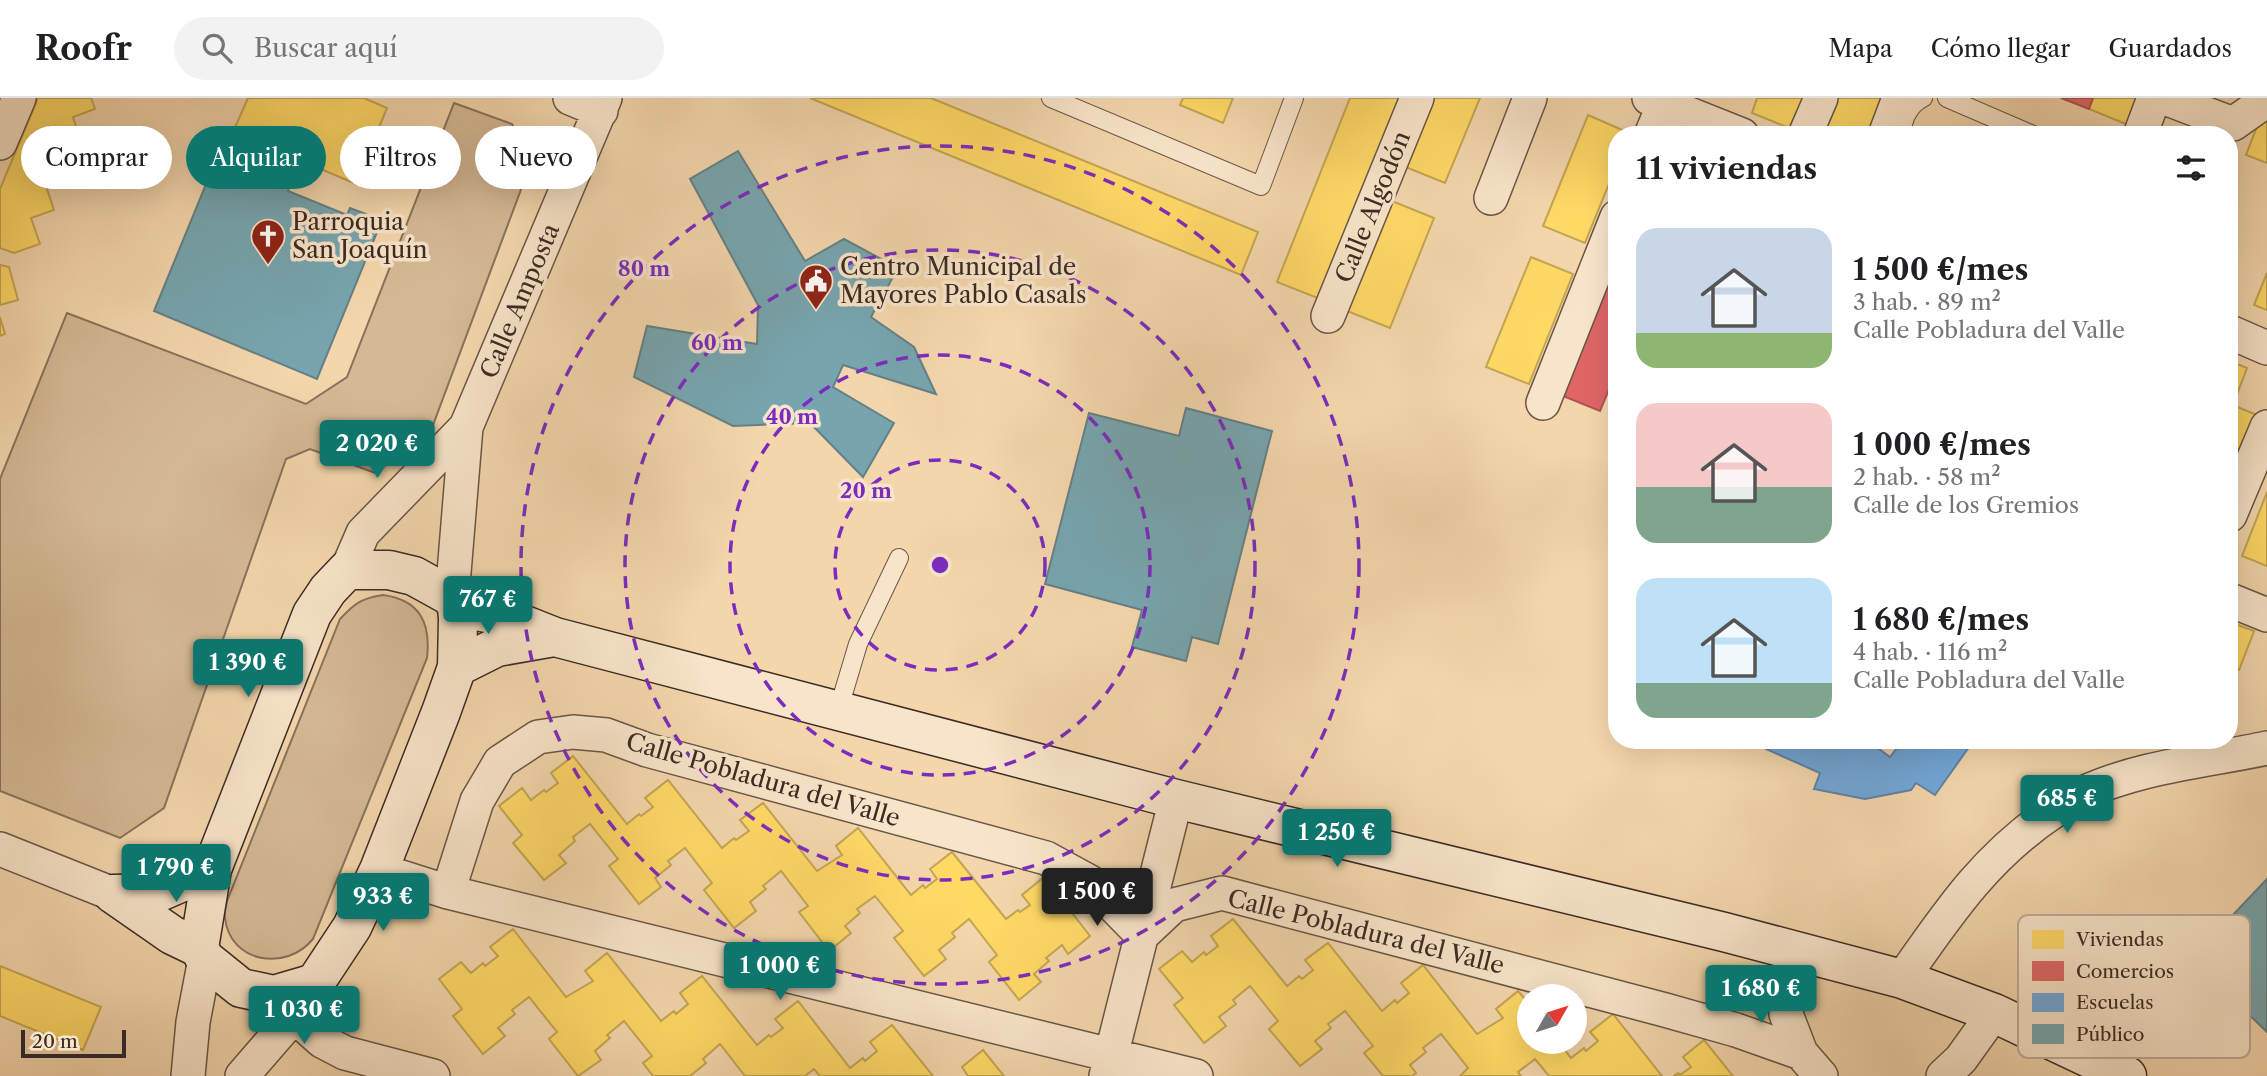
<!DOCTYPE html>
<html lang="es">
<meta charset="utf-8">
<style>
:root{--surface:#fff;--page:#f2f2f2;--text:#202124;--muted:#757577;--line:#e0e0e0;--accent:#0f766e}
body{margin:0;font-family:"Libre Caslon Text",serif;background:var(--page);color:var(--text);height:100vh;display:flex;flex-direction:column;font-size:26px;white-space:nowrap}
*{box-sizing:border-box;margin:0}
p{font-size:23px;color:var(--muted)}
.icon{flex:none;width:38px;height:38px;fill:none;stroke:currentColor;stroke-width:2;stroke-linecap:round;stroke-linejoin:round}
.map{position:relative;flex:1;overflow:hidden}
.side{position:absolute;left:1608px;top:28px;width:630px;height:623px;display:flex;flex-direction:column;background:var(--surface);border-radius:28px;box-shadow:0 7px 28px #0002}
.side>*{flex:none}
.banner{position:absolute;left:21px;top:28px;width:665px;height:63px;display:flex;gap:14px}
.needle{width:46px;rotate:51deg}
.fabs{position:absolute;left:1517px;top:886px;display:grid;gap:14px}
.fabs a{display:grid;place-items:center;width:70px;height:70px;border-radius:50%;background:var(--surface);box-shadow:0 7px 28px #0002;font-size:35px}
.scale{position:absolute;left:21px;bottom:18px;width:105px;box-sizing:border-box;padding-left:7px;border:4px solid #3c2b25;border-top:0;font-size:19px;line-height:24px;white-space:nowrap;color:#3c2b25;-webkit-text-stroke:5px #f8e4c9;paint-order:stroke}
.price{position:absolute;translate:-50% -60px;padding:0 16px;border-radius:7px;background:var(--accent);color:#fff;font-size:23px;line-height:46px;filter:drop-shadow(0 2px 4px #0008)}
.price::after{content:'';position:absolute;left:50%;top:42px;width:21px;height:16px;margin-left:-10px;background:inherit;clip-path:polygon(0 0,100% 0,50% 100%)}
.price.selected{background:#222;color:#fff}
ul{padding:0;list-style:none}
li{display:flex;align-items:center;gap:21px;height:175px;padding:0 28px}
li span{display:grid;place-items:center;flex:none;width:196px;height:140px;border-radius:21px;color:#555}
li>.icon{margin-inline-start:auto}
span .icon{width:84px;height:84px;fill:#fffc;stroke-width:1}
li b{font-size:30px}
h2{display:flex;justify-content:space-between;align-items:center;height:84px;padding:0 28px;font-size:30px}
.pill{padding:0 24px;border-radius:32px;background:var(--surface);box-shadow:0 7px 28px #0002;font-size:24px;line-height:63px}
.pill.selected{background:var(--accent);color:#fff}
header{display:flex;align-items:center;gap:42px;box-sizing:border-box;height:98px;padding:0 35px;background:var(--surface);border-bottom:2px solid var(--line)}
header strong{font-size:33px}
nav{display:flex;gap:38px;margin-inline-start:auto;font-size:24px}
.search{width:490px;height:63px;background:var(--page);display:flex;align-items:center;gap:18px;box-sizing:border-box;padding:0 24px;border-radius:38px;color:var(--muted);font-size:26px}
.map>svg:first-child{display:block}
.green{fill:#d5b995;stroke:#88725d;stroke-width:2}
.homes{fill:#ffd966;stroke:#c4a552;stroke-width:2}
.shops{fill:#e06666;stroke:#af5452;stroke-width:2}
.schools{fill:#6fa8dc;stroke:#6082a5;stroke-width:2}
.public{fill:#76a5af;stroke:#658086;stroke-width:2}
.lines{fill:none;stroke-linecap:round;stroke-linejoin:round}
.lane-casing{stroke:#6a5647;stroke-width:20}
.street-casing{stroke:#6a5647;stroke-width:36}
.secondary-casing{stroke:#3c2b25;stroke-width:41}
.lane{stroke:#f8e4c9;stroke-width:18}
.street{stroke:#f8e4c9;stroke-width:33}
.secondary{stroke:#f8e4c9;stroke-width:38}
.ring{fill:none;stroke:#7b2cbf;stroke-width:3.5;stroke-dasharray:12 9}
.labels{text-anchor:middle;stroke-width:7;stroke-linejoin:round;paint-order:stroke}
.street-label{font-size:24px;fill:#3c2b25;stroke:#f8e4c9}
.poi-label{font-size:24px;fill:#3c2b25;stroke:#f8e4c9;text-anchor:start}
.key{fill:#f8e4c9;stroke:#c0ac98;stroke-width:2}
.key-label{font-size:19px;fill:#3c2b25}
.centre{fill:#7b2cbf;stroke:#f8e4c9;stroke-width:3.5}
.ring-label{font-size:21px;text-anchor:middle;font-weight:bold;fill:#7b2cbf;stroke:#f8e4c9;stroke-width:7;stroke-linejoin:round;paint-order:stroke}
</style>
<header>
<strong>Roofr</strong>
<div class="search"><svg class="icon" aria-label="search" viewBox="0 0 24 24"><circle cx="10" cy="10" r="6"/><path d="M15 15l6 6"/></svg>Buscar aquí</div>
<nav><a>Mapa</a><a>Cómo llegar</a><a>Guardados</a></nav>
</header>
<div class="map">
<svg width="2267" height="978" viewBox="0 0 2267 978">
<rect width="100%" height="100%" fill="#f4d6ac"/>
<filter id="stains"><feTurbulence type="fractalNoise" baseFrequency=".00286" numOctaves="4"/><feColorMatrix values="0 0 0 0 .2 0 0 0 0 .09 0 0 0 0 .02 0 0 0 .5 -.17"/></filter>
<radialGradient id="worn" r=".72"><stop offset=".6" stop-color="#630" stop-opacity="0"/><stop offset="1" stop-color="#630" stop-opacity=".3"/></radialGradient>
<path class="green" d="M454,5L512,26L532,62L430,335L375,375L310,351L286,361L164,710L120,740L0,693V381L67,215L306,306L347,279Z
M383,497C420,502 431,525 427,560L313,841C286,874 230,865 225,820C224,815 226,808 227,803L340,521C355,505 362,500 383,497Z"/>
<path class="homes" d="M38,0H91L95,11L73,19L82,47L60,54L68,80L46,88L54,112L31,120L40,146L14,155L0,150V91Z
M248,0H364L387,10L356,86L233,34Z
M810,0H931L1258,134L1241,177Z
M1183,0H1233L1223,25L1180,7Z
M1350,0H1400L1320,201L1277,184Z
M1430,0H1480L1445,85L1403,68Z
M1757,0H1807L1794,32L1752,15Z
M1837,0H1887L1872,37H1822Z
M2093,0H2144L2133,29L2089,11Z
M1588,17L1629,35V37H1617V66L1585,145L1543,128Z
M2261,18L2267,20V65L2246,57Z
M1392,103L1434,120L1390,230L1347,213Z
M1531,159L1573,176L1529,286L1486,269Z
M0,167L9,169L18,202L0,207Z
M2267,175V212L2254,207Z
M0,219L5,236L0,238Z
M2230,263L2247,270L2233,307L2230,306Z
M2230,306L2257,317L2230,379Z
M2267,394V468L2242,458Z
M2230,524L2254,533L2239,572L2230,569Z
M573,658L627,726L639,716L641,718L653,709L645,700L668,682L722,750L734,740L736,742L749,733L740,722L763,705L817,773L842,757L836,748L858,730L911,797L923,787L925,790L937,781L930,771L952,754L1006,821L1018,812L1020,814L1030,807L1022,797L1044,779L1090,838L1068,856L1062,847L1046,860L1049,863L1034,876L1041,884L1019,902L989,864L997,857L969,821L952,835L955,839L939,852L946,861L924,878L894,840L903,833L875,798L857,811L860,815L845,828L851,835L829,853L799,814L808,808L781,773L763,788L766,791L750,804L756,813L734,830L704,792L712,785L685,750L668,763L671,767L655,780L661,789L639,806L609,768L618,761L590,726L573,739L575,743L559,757L566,765L544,782L513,745L522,737L499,708L522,690L531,702L544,692L546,694L558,685L551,675Z
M1233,821L1287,888L1299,878L1302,881L1313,872L1305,862L1328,845L1382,913L1395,902L1397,905L1409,895L1401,885L1423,867L1477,936L1503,920L1496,911L1518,893L1530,907V943H1558L1571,960L1584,950L1586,953L1598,943L1590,934L1613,916L1662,978H1549L1535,961L1518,974L1521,978H1460L1468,970L1441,936L1423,950L1426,954L1410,967L1416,975L1412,978H1383L1364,955L1373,948L1345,913L1328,926L1331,930L1315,943L1322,951L1300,968L1269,931L1278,923L1250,888L1233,902L1236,906L1219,919L1226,928L1204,945L1174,907L1183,900L1159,871L1182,853L1192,864L1204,854L1206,857L1218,848L1211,838Z
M513,831L566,899L593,883L585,873L607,855L661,923L674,913L676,916L688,906L680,895L702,878L757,947L769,937L771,939L783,930L775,921L798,903L850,970L863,960L865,963L877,953L870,944L892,927L933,978H820L814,971L805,978H745L720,946L703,961L706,965L690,978H653L643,965L652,958L624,923L607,937L610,940L595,953L601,962L578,978L549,941L557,934L529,899L512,912L515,916L498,930L505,938L483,956L453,918L462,911L439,881L461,864L471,875L483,865L485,868L498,858L490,849Z
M0,868L101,909L83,952L0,918Z
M1704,942L1733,978H1674L1678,975L1680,977L1691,969L1683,959Z
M983,952L1004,978H968L962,969Z"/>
<path class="shops" d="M2061,0H2093L2089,11Z
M1602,186L1617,192V272L1600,313L1558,296Z"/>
<path class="schools" d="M1769,642H1867L1890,659L1903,642H1974L1935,697L1916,685L1911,692L1865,701L1814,691L1820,675L1766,651Z"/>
<path class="public" d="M220,52L292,82L288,93L347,117L350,110L382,122L317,281L154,213Z
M738,53L805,163L844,141L898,170L871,219L914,249L936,296L843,267L833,289L894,325L863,379L810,325L733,328L634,279L647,228L757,246L758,207L690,81Z
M1186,310L1272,333L1218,546L1192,539L1186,563L1132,549L1142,512L1045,486L1089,315L1179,338Z
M2267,781V934L2191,861Z"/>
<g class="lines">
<g class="lane-casing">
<path id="lane" d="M1051,0L1261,88L1294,0
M1947,0L2033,37
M1903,26C1905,16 1913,4 1923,0
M838,613L858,546L899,460"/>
</g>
<g class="street-casing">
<path id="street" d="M570,0L601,13
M1649,0L1742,37
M2165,0L2233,26L2267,2
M1651,37L1664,6
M1805,37L1821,0
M1885,37L1899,0
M2140,37L2154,0
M0,45L19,0
M1491,100L1530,0
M1328,218L1417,0
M2230,234L2267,250
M1543,305L1617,119
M2230,417L2267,329
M347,472L363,435L466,329
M452,499L466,329L605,0
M2230,502L2267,517
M0,751L113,796
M379,772L448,794L1196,978
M448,794L477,703L500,664L538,639L573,634L606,637L647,652L1046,760L1090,784L1142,837L1174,807L1222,795L1665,912L1736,932L1801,955
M1798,853L1786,916L1801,955L1821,978
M1902,881C1948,815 1986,758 2054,713C2063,707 2072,700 2081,696C2138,669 2206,663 2267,650
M294,918L322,943L345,955L433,978
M188,978L193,924L205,861
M242,978L307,903
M1106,978L1176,701
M1943,978L1961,961L1994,915"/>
</g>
<g class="secondary-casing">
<path id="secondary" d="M347,472H389L414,478L452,499L457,509L458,521L457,569L441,614L379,772L352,829L315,885L274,897L241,890L205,861L199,850L212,771L312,516L328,492Z
M457,509L502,518L555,539L1176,701L1724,834L1902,881L1994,915L2127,978
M457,569L497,549L554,539
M113,796L157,795L212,771
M113,796L172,837L199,850"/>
</g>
<use href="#lane" class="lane"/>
<use href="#street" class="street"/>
<use href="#secondary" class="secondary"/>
</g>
<g class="ring">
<circle cx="940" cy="467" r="105"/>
<circle cx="940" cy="467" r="210"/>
<circle cx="940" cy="467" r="315"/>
<circle cx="940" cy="467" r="419"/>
</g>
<defs>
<g id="church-pin" transform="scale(1.75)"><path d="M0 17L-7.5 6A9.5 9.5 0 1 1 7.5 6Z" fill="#8f2418" stroke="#f8e4c9"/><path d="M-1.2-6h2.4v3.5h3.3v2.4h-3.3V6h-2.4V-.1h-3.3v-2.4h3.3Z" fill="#fff"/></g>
<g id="civic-pin" transform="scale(1.75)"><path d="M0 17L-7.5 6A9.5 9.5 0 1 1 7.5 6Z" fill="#8f2418" stroke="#f8e4c9"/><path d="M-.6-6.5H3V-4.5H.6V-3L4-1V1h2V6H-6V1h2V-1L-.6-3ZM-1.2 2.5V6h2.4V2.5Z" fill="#fff"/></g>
</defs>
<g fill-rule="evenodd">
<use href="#church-pin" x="268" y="138"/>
<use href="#civic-pin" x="816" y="183"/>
</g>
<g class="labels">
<g class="street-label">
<text transform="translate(1373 109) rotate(-68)" y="8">Calle Algodón</text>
<text transform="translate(520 203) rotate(-67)" y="8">Calle Amposta</text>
<text transform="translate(763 682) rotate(16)" y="8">Calle Pobladura del Valle</text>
<text transform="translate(1366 834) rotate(14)" y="8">Calle Pobladura del Valle</text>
</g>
<g class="poi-label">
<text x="292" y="132">Parroquia<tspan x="292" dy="28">San Joaquín</tspan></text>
<text x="840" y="177">Centro Municipal de<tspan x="840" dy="28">Mayores Pablo Casals</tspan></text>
</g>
</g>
<rect x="2018" y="817" width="232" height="143" rx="10" class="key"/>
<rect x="2032" y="832" width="32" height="19" fill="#ffd966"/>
<rect x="2032" y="863" width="32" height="20" fill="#e06666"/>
<rect x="2032" y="895" width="32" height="19" fill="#6fa8dc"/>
<rect x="2032" y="926" width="32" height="20" fill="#76a5af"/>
<g class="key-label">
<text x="2076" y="848">Viviendas</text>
<text x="2076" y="880">Comercios</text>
<text x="2076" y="911">Escuelas</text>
<text x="2076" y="943">Público</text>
</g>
<circle cx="940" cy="467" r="10" class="centre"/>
<g class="ring-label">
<text x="644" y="178">80 m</text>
<text x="717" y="252">60 m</text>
<text x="792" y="326">40 m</text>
<text x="866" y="400">20 m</text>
</g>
<rect width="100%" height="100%" filter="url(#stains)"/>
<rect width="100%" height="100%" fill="url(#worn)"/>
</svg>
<div class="fabs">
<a><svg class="needle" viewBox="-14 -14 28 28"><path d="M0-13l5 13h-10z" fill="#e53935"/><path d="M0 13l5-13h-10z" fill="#757577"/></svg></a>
</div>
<div class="scale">20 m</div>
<b class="price" style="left:377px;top:382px">2 020 €</b>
<b class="price" style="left:488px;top:538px">767 €</b>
<b class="price" style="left:248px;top:601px">1 390 €</b>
<b class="price" style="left:2067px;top:737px">685 €</b>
<b class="price" style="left:1337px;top:771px">1 250 €</b>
<b class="price" style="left:176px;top:806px">1 790 €</b>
<b class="price selected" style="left:1097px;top:830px">1 500 €</b>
<b class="price" style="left:383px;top:835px">933 €</b>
<b class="price" style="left:780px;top:904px">1 000 €</b>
<b class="price" style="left:1761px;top:927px">1 680 €</b>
<b class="price" style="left:304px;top:948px">1 030 €</b>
<div class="banner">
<a class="pill">Comprar</a>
<a class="pill selected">Alquilar</a>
<a class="pill">Filtros</a>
<a class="pill">Nuevo</a>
</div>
<section class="side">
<h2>11 viviendas<svg class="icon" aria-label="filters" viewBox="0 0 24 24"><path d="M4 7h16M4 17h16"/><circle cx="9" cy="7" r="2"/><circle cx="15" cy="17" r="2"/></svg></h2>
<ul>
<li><span style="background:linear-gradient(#c9d6e8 75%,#8fb573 0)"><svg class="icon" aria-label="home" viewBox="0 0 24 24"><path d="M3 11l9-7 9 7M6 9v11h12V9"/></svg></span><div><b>1 500 €/mes</b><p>3 hab. · 89 m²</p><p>Calle Pobladura del Valle</p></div></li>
<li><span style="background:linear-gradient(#f6c9c9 60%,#7fa58c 0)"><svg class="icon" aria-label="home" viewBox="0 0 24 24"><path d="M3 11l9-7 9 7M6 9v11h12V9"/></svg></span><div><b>1 000 €/mes</b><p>2 hab. · 58 m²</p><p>Calle de los Gremios</p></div></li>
<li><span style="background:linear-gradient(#bfe0f5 75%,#7fa58c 0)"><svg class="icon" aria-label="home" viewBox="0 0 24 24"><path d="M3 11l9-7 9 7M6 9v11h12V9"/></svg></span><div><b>1 680 €/mes</b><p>4 hab. · 116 m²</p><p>Calle Pobladura del Valle</p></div></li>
</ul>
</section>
</div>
